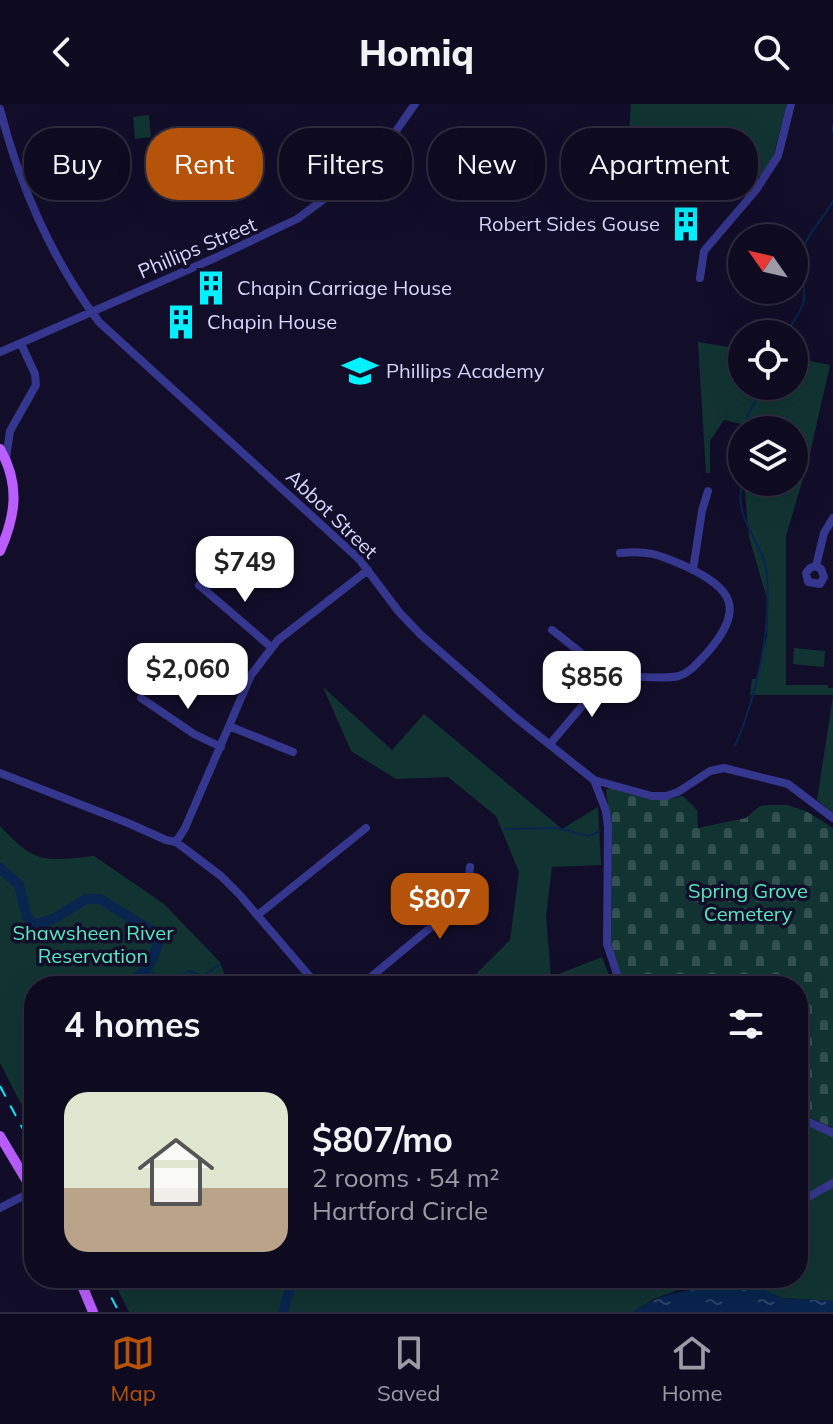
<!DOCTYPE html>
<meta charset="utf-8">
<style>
:root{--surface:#0e0a20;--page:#171329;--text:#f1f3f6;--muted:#9b9aa5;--line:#2e2b3e;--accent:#b45309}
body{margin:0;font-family:Mulish,sans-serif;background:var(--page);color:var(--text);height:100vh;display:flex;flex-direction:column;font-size:30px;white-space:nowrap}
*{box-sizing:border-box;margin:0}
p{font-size:26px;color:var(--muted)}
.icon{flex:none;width:44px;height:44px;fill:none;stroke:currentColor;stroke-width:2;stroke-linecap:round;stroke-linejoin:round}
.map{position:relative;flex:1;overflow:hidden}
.side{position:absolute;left:24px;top:872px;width:784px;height:312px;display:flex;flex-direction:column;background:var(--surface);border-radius:32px;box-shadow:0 8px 32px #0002,0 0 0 2px var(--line)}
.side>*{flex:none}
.banner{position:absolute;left:24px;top:24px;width:786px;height:72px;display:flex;gap:16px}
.needle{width:52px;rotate:304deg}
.tools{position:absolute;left:728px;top:120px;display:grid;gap:16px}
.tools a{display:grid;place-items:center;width:80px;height:80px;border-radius:50%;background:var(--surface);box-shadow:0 8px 32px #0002,0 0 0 2px var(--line);font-size:40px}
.price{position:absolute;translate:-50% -68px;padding:0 18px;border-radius:16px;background:#fff;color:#222;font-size:26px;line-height:52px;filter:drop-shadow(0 2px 4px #0008)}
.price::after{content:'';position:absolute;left:50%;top:48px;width:24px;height:18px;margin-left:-12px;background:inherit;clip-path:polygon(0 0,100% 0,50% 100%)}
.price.on{background:var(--accent);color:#fff}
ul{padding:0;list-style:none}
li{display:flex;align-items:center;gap:24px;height:200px;padding:0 40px}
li+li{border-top:2px solid var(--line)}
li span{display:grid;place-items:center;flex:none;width:224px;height:160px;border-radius:24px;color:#555}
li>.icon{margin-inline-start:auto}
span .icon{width:96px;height:96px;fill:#fffc;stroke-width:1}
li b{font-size:34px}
h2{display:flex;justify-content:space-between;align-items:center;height:96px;padding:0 40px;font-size:34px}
.pill{padding:0 28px;border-radius:32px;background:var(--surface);box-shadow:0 8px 32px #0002,0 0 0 2px var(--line);font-size:28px;line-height:72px}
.pill.on{background:var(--accent);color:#fff}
header{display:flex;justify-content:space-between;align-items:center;height:104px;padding:0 40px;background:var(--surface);font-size:36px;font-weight:800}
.menu{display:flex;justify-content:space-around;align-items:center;height:112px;border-top:2px solid var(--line);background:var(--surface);font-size:22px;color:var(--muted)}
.menu a{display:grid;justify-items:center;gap:4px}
.menu .on{color:var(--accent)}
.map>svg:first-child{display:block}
.cemetery{fill:url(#cemetery-stones)}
.park{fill:#113432}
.water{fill:url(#water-ripples)}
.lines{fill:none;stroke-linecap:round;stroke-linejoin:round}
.stream{stroke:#08254f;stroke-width:2}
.river{stroke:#08254f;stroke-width:10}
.minor{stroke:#35368d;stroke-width:8}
.major{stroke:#bb5eff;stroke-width:10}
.rail{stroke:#03f1ff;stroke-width:2;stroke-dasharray:12 10;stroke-linecap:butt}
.labels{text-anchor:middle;stroke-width:7;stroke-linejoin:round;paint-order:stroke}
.poi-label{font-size:20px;fill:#dad7ff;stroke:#120e2a;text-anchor:start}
.street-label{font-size:20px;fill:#dad7ff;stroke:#120e2a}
.park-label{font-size:20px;fill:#58eabf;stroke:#120e2a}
</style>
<header><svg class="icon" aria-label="back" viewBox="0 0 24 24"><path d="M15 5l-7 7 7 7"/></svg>Homiq<svg class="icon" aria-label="search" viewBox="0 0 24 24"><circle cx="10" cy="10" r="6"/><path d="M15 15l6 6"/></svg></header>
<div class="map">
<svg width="833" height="1208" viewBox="0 0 833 1208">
<defs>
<pattern id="cemetery-stones" width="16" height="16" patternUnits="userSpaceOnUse" patternTransform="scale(2)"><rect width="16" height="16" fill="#113432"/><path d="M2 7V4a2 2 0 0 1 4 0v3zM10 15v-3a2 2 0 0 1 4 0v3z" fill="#335151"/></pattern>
<pattern id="water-ripples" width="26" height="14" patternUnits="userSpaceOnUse" patternTransform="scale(2)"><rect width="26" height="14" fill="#08254f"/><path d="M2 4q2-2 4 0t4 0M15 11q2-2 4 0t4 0" fill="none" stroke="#2b4469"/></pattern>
</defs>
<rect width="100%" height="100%" fill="#120e2a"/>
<path class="cemetery" d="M609,684C635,691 656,700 683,692L697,706L698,724L746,714L760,702L772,701H787L806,707L833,724V1024L798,1008V882H625L611,840L612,734L606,686Z"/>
<path class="park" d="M631,0H786V5L773,53L762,73L670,38L629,30Z
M149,11L151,33L135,35L133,13Z
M698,238L742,245V282H794V254L830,261L809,354L786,432V581H828V584H833V591H750L752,575H757L767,532L768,498L749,433L744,378H794V326H745V321L724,316L710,337V369H706Z
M794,544L825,547L824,563L793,560Z
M323,583L392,646L424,610L562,725L598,703L601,761L552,763L546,812L551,873L602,853L613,882H447L476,870L510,836L519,768L496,712L448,673L396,675L351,647Z
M833,592V709L817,696Z
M0,722C36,761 45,757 94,752L164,800L220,858L229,882H34V1025L0,959Z
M798,1017L833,1032V1197L782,1194L757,1183L723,1182L678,1186L654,1195L633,1208H129L112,1174H798Z"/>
<path class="water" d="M723,1182L758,1183L782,1194L833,1197V1208H633C669,1185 683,1188 723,1182Z"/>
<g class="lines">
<path class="stream" d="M833,21V28
M786,230C791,220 802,207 804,196C806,179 798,163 803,145C809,127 824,114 833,97
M746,326L748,310L764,282
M735,642C757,590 771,528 767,472C765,439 731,414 743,378
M504,725L558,724L588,732L599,728
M147,865L168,880L189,867L203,872L220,860"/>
<path class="river" d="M0,764L19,781L27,813L35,821L55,814L86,795H100L152,827L159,837C151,863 146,870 121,882
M283,1208L293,1174"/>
<path class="minor" d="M0,5C19,80 52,156 99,218L359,455L399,508L421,531L515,613L594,676L606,707L608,723L607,840L621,882
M700,174L704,147L756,86L778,52L791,0
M0,248L217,153L297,115L339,84L389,37L415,0
M6,354L10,327L36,281L35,270L21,240
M816,462L821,465L824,473L820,480L808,478L806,469L810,464L816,462L824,429L833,414
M693,466L702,407L708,387
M199,481L271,543
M552,526C565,535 599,566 612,569C624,573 667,575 679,572C691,568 698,558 707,549C745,505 734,485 685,462C659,451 649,446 620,449
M141,594L194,630L221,643
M229,622L293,648
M550,640L610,569
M0,669L128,719L166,736L176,738L221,772L239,790L318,882
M594,676L652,692H666L678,688L710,667L724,664L788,680L833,714
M176,738L185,724L251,571L278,536L368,466
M259,810L366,724
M360,882L460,799L467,789L470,763
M798,1013L833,1029
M798,1099L833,1079
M0,1104L33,1087"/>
<path class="major" d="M0,345C20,380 16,411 0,447
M0,1032L34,1089
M79,1174L93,1208"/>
<path class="rail" d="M0,982L34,1046
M101,1174L119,1208"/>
</g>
<defs>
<g id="building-bare" transform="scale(2.76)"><path d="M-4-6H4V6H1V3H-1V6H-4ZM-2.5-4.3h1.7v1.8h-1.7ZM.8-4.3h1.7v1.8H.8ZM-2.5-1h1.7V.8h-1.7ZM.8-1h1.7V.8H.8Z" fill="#03f1ff" stroke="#120e2a" stroke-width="2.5" paint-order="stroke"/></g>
<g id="school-bare" transform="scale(2.76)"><path d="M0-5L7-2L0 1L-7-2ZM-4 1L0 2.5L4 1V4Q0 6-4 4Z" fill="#03f1ff" stroke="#120e2a" stroke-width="2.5" paint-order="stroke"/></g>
</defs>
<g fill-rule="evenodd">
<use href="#building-bare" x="686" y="120"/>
<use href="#building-bare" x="211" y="184"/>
<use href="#building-bare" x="181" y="218"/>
<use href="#school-bare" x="360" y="267"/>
</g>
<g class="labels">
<g class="poi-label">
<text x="660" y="127" text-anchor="end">Robert Sides Gouse</text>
<text x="237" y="191">Chapin Carriage House</text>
<text x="207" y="225">Chapin House</text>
<text x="386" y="274">Phillips Academy</text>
</g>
<g class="street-label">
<text transform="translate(197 144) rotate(-23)" y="7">Phillips Street</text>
<text transform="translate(332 410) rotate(44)" y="7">Abbot Street</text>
</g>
<g class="park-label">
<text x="748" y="794">Spring Grove<tspan x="748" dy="23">Cemetery</tspan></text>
<text x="93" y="836">Shawsheen River<tspan x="93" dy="23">Reservation</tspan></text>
</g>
</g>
</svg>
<div class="tools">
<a><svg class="needle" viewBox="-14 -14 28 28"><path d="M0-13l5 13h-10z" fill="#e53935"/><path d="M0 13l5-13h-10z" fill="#9b9aa5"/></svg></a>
<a><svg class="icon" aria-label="locate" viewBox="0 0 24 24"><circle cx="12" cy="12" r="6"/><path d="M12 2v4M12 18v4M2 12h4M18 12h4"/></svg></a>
<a><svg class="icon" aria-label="layers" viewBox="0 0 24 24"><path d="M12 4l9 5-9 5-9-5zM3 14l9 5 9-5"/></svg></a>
</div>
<b class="price" style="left:245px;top:500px">$749</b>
<b class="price" style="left:188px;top:607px">$2,060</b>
<b class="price" style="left:592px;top:615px">$856</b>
<b class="price on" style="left:440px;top:837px">$807</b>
<div class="banner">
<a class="pill">Buy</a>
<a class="pill on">Rent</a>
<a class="pill">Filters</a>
<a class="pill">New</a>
<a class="pill">Apartment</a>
</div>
<section class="side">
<h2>4 homes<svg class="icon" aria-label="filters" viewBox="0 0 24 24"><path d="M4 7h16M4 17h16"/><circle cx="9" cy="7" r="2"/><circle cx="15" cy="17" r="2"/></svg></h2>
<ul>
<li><span style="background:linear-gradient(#dfe7d0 60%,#b9a48a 0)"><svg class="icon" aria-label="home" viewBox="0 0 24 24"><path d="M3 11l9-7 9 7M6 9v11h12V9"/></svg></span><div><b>$807/mo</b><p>2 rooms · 54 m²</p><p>Hartford Circle</p></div></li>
</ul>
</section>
</div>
<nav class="menu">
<a class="on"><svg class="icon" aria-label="map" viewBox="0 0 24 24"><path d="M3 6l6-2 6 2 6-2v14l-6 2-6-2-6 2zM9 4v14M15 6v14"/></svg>Map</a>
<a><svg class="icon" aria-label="saved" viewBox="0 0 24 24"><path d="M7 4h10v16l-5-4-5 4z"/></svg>Saved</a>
<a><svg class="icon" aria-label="home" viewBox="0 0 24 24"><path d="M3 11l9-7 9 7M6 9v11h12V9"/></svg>Home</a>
</nav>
